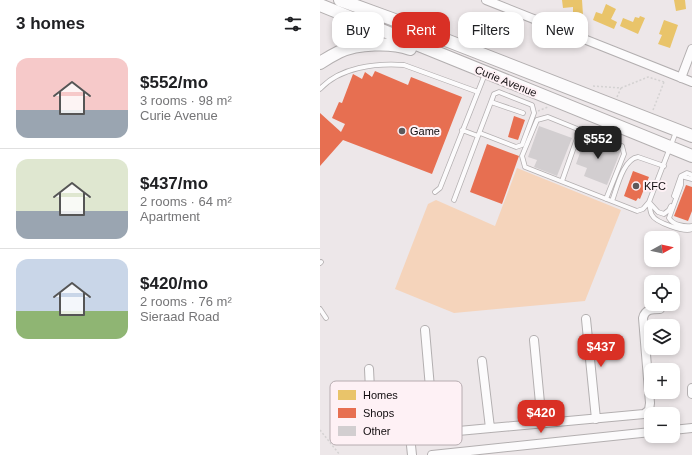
<!DOCTYPE html>
<meta charset="utf-8">
<style>
:root{--surface:#fff;--page:#f2f2f2;--text:#202124;--muted:#757577;--line:#e0e0e0;--accent:#d93025}
body{margin:0;font-family:Arial,sans-serif;background:var(--page);color:var(--text);height:100vh;display:flex;flex-direction:column;font-size:15px;white-space:nowrap}
*{box-sizing:border-box;margin:0}
p{font-size:13px;color:var(--muted)}
.icon{flex:none;width:22px;height:22px;fill:none;stroke:currentColor;stroke-width:2;stroke-linecap:round;stroke-linejoin:round}
.map{position:relative;flex:1;overflow:hidden}
.sheet{display:flex;flex-direction:column;background:var(--surface);width:320px}
.sheet>*{flex:none}
.hud{position:absolute;left:12px;top:12px;width:300px;height:36px;display:flex;gap:8px}
.needle{width:26px;rotate:82deg}
.tools{position:absolute;left:324px;top:231px;display:grid;gap:8px}
.tools a{display:grid;place-items:center;width:36px;height:36px;border-radius:8px;background:var(--surface);box-shadow:0 2px 6px #0003;font-size:20px}
.price{position:absolute;translate:-50% -34px;padding:0 9px;border-radius:8px;background:var(--accent);color:#fff;font-size:13px;line-height:26px;filter:drop-shadow(0 1px 2px #0008)}
.price::after{content:'';position:absolute;left:50%;top:24px;width:12px;height:9px;margin-left:-6px;background:inherit;clip-path:polygon(0 0,100% 0,50% 100%)}
.price.active{background:#222;color:#fff}
ul{padding:0;list-style:none}
li{display:flex;align-items:center;gap:12px;height:100px;padding:0 16px}
li+li{border-top:1px solid var(--line)}
li span{display:grid;place-items:center;flex:none;width:112px;height:80px;border-radius:12px;color:#555}
li>.icon{margin-inline-start:auto}
span .icon{width:48px;height:48px;fill:#fffc;stroke-width:1}
li b{font-size:17px}
h2{display:flex;justify-content:space-between;align-items:center;height:48px;padding:0 16px;font-size:17px}
.chip{padding:0 14px;border-radius:12px;background:var(--surface);box-shadow:0 2px 6px #0003;font-size:14px;line-height:36px}
.chip.active{background:var(--accent);color:#fff}
main{display:flex;flex:1;min-height:0}
.map>svg:first-child{display:block}
.green{fill:#f5d4bb}
.homes{fill:#e9c46a}
.shops{fill:#e76f51}
.building{fill:#d2ced0}
.lines{fill:none;stroke-linecap:round;stroke-linejoin:round}
.lane-casing{stroke:#b3afb0;stroke-width:5.5}
.street-casing{stroke:#b3afb0;stroke-width:10}
.primary-casing{stroke:#b3afb0;stroke-width:14}
.path{stroke:#d4d2d2;stroke-width:1.5;stroke-dasharray:2 2;stroke-linecap:butt}
.lane{stroke:#fcfbfc;stroke-width:4}
.street{stroke:#fcfbfc;stroke-width:8}
.primary{stroke:#fcfbfc;stroke-width:12}
.poi-dot{fill:#5d595b;stroke:#fef1f5;stroke-width:1.5}
.labels{text-anchor:middle;stroke-width:4;stroke-linejoin:round;paint-order:stroke}
.street-label{font-size:11px;fill:#100c0e;stroke:#fef1f5}
.poi-label{font-size:11px;fill:#100c0e;stroke:#fef1f5;text-anchor:start}
.key{fill:#fef1f5;stroke:#b7acb0;stroke-width:1}
.key-label{font-size:11px;fill:#100c0e}
</style>
<main>
<section class="sheet">
<h2>3 homes<svg class="icon" aria-label="filters" viewBox="0 0 24 24"><path d="M4 7h16M4 17h16"/><circle cx="9" cy="7" r="2"/><circle cx="15" cy="17" r="2"/></svg></h2>
<ul>
<li><span style="background:linear-gradient(#f6c9c9 65%,#9aa5b1 0)"><svg class="icon" aria-label="home" viewBox="0 0 24 24"><path d="M3 11l9-7 9 7M6 9v11h12V9"/></svg></span><div><b>$552/mo</b><p>3 rooms · 98 m²</p><p>Curie Avenue</p></div></li>
<li><span style="background:linear-gradient(#dfe7d0 65%,#9aa5b1 0)"><svg class="icon" aria-label="home" viewBox="0 0 24 24"><path d="M3 11l9-7 9 7M6 9v11h12V9"/></svg></span><div><b>$437/mo</b><p>2 rooms · 64 m²</p><p>Apartment</p></div></li>
<li><span style="background:linear-gradient(#c9d6e8 65%,#8fb573 0)"><svg class="icon" aria-label="home" viewBox="0 0 24 24"><path d="M3 11l9-7 9 7M6 9v11h12V9"/></svg></span><div><b>$420/mo</b><p>2 rooms · 76 m²</p><p>Sieraad Road</p></div></li>
</ul>
</section>
<div class="map">
<svg width="372" height="455" viewBox="0 0 372 455">
<rect width="100%" height="100%" fill="#ede7e9"/>
<path class="green" d="M197,168L301,210L265,301L134,313L75,289L108,204L116,200L175,226Z"/>
<path class="homes" d="M242,0H262L263,15H253V7L243,8Z
M354,0H365L366,9L356,11Z
M286,4L296,9L291,19L297,22L294,29L273,20L276,12L282,14Z
M320,16L325,18L318,34L300,26L303,18L313,22L315,17L319,18Z
M344,20L358,25L350,48L338,44L342,35L339,34Z"/>
<path class="shops" d="M55,71L88,85L91,77L142,97L112,174L23,140L0,166V113L21,132L25,124L12,118L19,102L22,103L33,74L42,79L45,72L52,77Z
M194,116L205,120L198,140L188,137Z
M167,144L199,156L182,204L150,192Z
M313,171L329,177L320,199L318,198L316,201L304,196Z
M366,185L372,187V211L368,221L354,216Z"/>
<path class="building" d="M219,126L252,138L237,176L214,167L217,160L208,157Z
M266,136L301,150L287,185L264,176L267,168L256,164Z"/>
<g class="lines">
<g class="lane-casing">
<path id="lane" d="M0,89C20,67 56,63 84,65L158,92
M142,130L158,136L171,102L203,113
M260,130L302,146L304,154L286,199
M160,133L196,147L202,145L214,113L212,105L179,92L174,94L171,102
M372,179L361,176V185L349,218C353,225 364,227 372,226
M242,181L260,130L228,117L217,120L202,156L205,167L317,211L323,209L329,202L356,132
M115,192L120,188L165,74
M354,196L361,176L367,173L372,175
M134,200L158,136
M292,201C297,188 303,159 318,157L344,166
M329,202L338,212L344,214L349,210L351,206
M329,203C330,206 330,212 332,215C335,222 365,233 372,229
M0,263L1,262
M0,309L6,318"/>
</g>
<g class="street-casing">
<path id="street" d="M166,0L372,82
M361,78L372,49
M266,319L276,419
M105,330L114,434
M214,340L222,424
M162,361L170,428
M49,369L52,430L56,438H62L324,414L329,410L330,403L323,318C325,309 332,309 340,309
M372,388V394
M353,430L372,428
M90,436L92,455
M112,455L331,432"/>
</g>
<g class="primary-casing">
<path id="primary" d="M20,0L72,19L372,136
M0,5L372,156
M0,63C6,59 13,55 19,52C37,43 72,42 90,49"/>
</g>
<path class="path" d="M273,86L301,88L328,77L344,82
M297,97L301,88
M333,110L344,82
M218,111L228,107
M0,430L20,455"/>
<use href="#lane" class="lane"/>
<use href="#street" class="street"/>
<use href="#primary" class="primary"/>
</g>
<g class="poi-dot">
<circle cx="82" cy="131" r="4"/>
<circle cx="316" cy="186" r="4"/>
</g>
<g class="labels">
<g class="street-label">
<text transform="translate(186 81) rotate(22)" y="4">Curie Avenue</text>
</g>
<g class="poi-label">
<text x="90" y="135">Game</text>
<text x="324" y="190">KFC</text>
</g>
</g>
<rect x="10" y="381" width="132" height="64" rx="6" class="key"/>
<rect x="18" y="390" width="18" height="10" fill="#e9c46a"/>
<rect x="18" y="408" width="18" height="10" fill="#e76f51"/>
<rect x="18" y="426" width="18" height="10" fill="#d2ced0"/>
<g class="key-label">
<text x="43" y="399">Homes</text>
<text x="43" y="417">Shops</text>
<text x="43" y="435">Other</text>
</g>
</svg>
<div class="tools">
<a><svg class="needle" viewBox="-14 -14 28 28"><path d="M0-13l5 13h-10z" fill="#e53935"/><path d="M0 13l5-13h-10z" fill="#757577"/></svg></a>
<a><svg class="icon" aria-label="locate" viewBox="0 0 24 24"><circle cx="12" cy="12" r="6"/><path d="M12 2v4M12 18v4M2 12h4M18 12h4"/></svg></a>
<a><svg class="icon" aria-label="layers" viewBox="0 0 24 24"><path d="M12 4l9 5-9 5-9-5zM3 14l9 5 9-5"/></svg></a>
<a>+</a>
<a>−</a>
</div>
<b class="price active" style="left:278px;top:160px">$552</b>
<b class="price" style="left:281px;top:368px">$437</b>
<b class="price" style="left:221px;top:434px">$420</b>
<div class="hud">
<a class="chip">Buy</a>
<a class="chip active">Rent</a>
<a class="chip">Filters</a>
<a class="chip">New</a>
</div>
</div>
</main>
